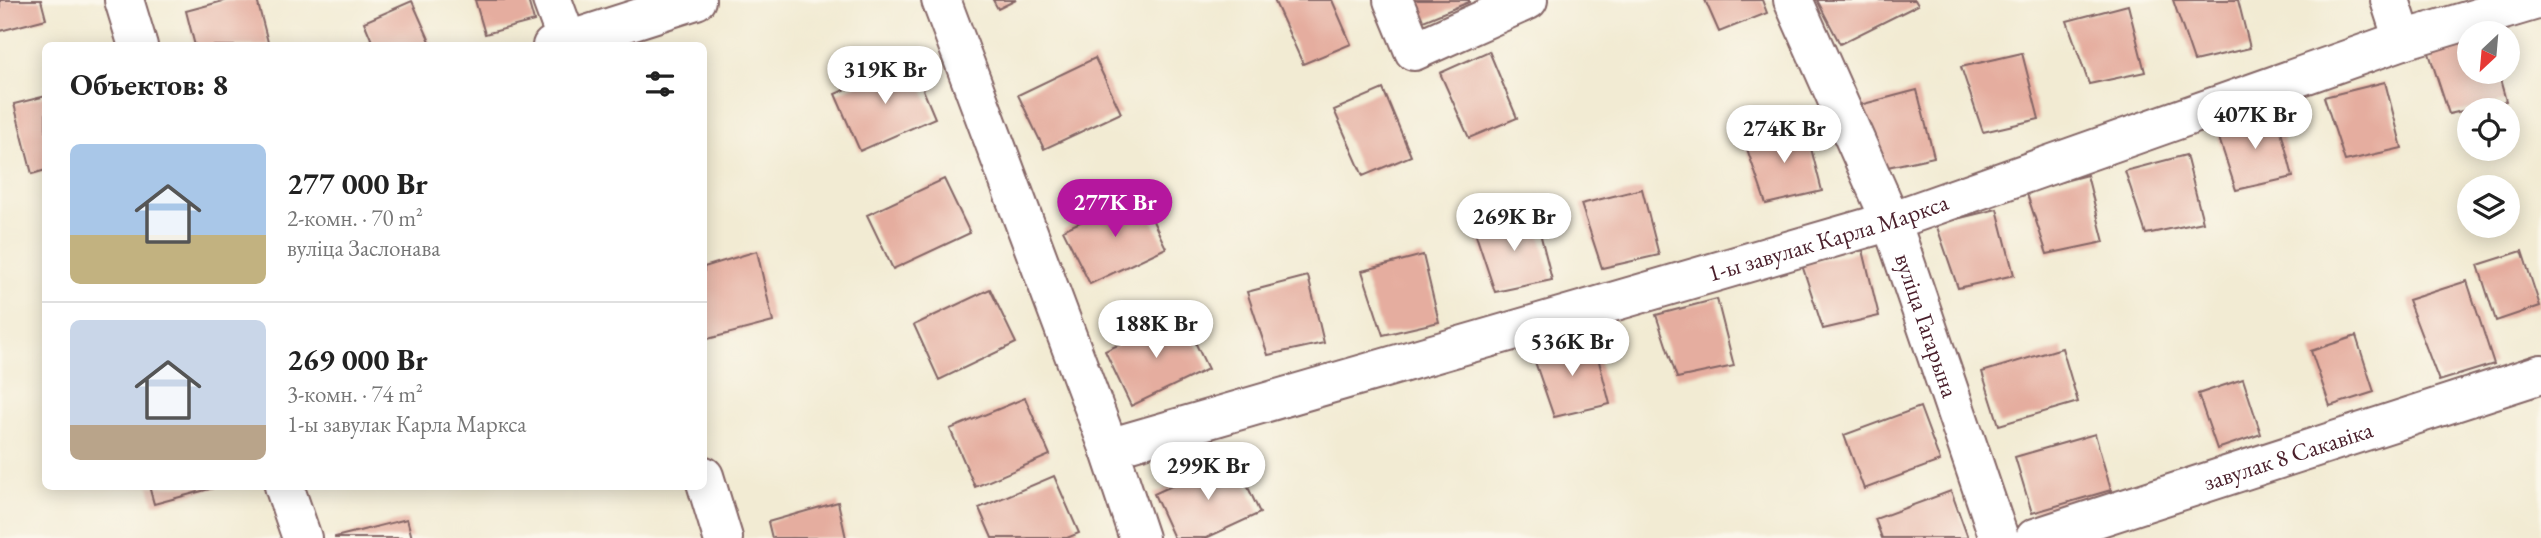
<!DOCTYPE html>
<html lang="ru">
<meta charset="utf-8">
<style>
:root{--surface:#fff;--page:#f6f6f6;--text:#222;--muted:#767676;--line:#e0e0e0;--accent:#b5179e}
body{margin:0;font-family:"EB Garamond",serif;background:var(--page);color:var(--text);height:100vh;display:flex;flex-direction:column;font-size:26px;white-space:nowrap}
*{box-sizing:border-box;margin:0}
p{font-size:23px;color:var(--muted)}
.icon{flex:none;width:38px;height:38px;fill:none;stroke:currentColor;stroke-width:2;stroke-linecap:round;stroke-linejoin:round}
.map{position:relative;flex:1;overflow:hidden}
.details{position:absolute;left:42px;top:42px;width:665px;height:448px;display:flex;flex-direction:column;background:var(--surface);border-radius:10px;box-shadow:0 4px 18px #0003}
.details>*{flex:none}
.needle{width:46px;rotate:206deg}
.fabs{position:absolute;left:2457px;top:21px;display:grid;gap:14px}
.fabs a{display:grid;place-items:center;width:63px;height:63px;border-radius:50%;background:var(--surface);box-shadow:0 4px 18px #0003;font-size:35px}
.price{position:absolute;translate:-50% -60px;padding:0 16px;border-radius:24px;background:#fff;color:#222;font-size:23px;line-height:46px;filter:drop-shadow(0 2px 4px #0008)}
.price::after{content:'';position:absolute;left:50%;top:42px;width:21px;height:16px;margin-left:-10px;background:inherit;clip-path:polygon(0 0,100% 0,50% 100%)}
.price.on{background:var(--accent);color:#fff}
ul{padding:0;list-style:none}
li{display:flex;align-items:center;gap:21px;height:175px;padding:0 28px}
li+li{border-top:2px solid var(--line)}
li span{display:grid;place-items:center;flex:none;width:196px;height:140px;border-radius:10px;color:#555}
li>.icon{margin-inline-start:auto}
span .icon{width:84px;height:84px;fill:#fffc;stroke-width:1}
li b{font-size:30px}
h2{display:flex;justify-content:space-between;align-items:center;height:84px;padding:0 28px;font-size:30px}
.map>svg:first-child{display:block}
.building{fill:#e5ad9f}
.lines{fill:none;stroke-linecap:round;stroke-linejoin:round}
.minor-casing{stroke:#856666;stroke-width:42}
.minor{stroke:#fff;stroke-width:38}
.labels{text-anchor:middle;stroke-width:5;stroke-linejoin:round;paint-order:stroke}
.street-label{font-size:24px;fill:#4a1f2b;stroke:#fbf7ec}
</style>
<div class="map">
<svg width="2541" height="538" viewBox="0 0 2541 538">
<rect width="100%" height="100%" fill="#fbf7ec"/>
<filter id="ink" filterUnits="userSpaceOnUse"><feTurbulence type="fractalNoise" baseFrequency=".0143" numOctaves="2"/><feDisplacementMap in="SourceGraphic" scale="14" xChannelSelector="R" yChannelSelector="G"/><feConvolveMatrix kernelMatrix="1 2 1 2 8 2 1 2 1" color-interpolation-filters="sRGB"/></filter>
<filter id="wash" filterUnits="userSpaceOnUse"><feTurbulence type="fractalNoise" baseFrequency=".00686" numOctaves="4" result="noise"/><feDisplacementMap in="SourceGraphic" scale="28" xChannelSelector="R" yChannelSelector="G"/><feGaussianBlur stdDeviation="1.57" result="paint"/><feColorMatrix in="noise" values="0 0 0 0 0 0 0 0 0 0 0 0 0 0 0 0 0 1.4 0 .05"/><feComposite in="paint" operator="in"/></filter>
<g filter="url(#wash)">
<rect width="100%" height="100%" fill="#f2ebd3"/>
<g id="blocks">
<path class="building" d="M0,0H41L46,19L0,31Z
M227,0H257L269,46H195L186,11Z
M475,0H528L534,21L485,34Z
M993,0H1016L998,9Z
M1274,0H1332L1351,44L1303,64Z
M1412,0H1469V2L1421,22Z
M1705,0H1762L1767,13L1719,32Z
M1817,0H1915L1918,5L1840,44Z
M2173,0H2238L2250,48L2194,61Z
M412,1L432,46H374L364,22Z
M2128,5L2145,72L2089,84L2067,21Z
M2469,40V72H2498L2506,101L2449,114L2428,50Z
M1489,51L1517,118L1469,138L1440,73Z
M2022,53L2039,119L1983,132L1961,67Z
M1095,58L1121,113L1044,149L1018,95Z
M911,61L935,118L860,151L835,94Z
M2385,82L2402,148L2345,161L2324,97Z
M1383,89L1411,156L1363,176L1334,110Z
M1917,90L1934,157L1878,169L1856,106Z
M46,96V170L32,174L14,104Z
M2276,111L2293,177L2236,190L2215,126Z
M1805,125L1822,191L1766,204L1744,140Z
M2186,155L2203,222L2146,234L2125,171Z
M2087,175L2104,242L2047,254L2026,191Z
M944,179L970,233L893,269L867,215Z
M1642,189L1659,255L1602,268L1581,204Z
M1140,194L1166,248L1090,284L1063,230Z
M1997,209L2014,275L1958,288L1936,224Z
M1535,213L1552,280L1495,292L1474,229Z
M1863,250L1879,316L1823,329L1802,265Z
M757,251L773,322L704,340V267Z
M2522,251L2540,306L2496,321L2478,265Z
M1423,255L1439,322L1383,335L1362,271Z
M1308,276L1324,343L1268,355L1247,292Z
M2467,281L2494,364L2439,381L2408,300Z
M990,289L1016,343L939,380L914,325Z
M1717,299L1734,366L1677,378L1656,315Z
M1182,315L1208,369L1131,406L1105,351Z
M2356,336L2374,392L2330,406L2311,351Z
M1593,338L1610,404L1554,417L1532,353Z
M2062,348L2078,402L1999,425L1982,372Z
M2243,379L2261,434L2217,449L2198,394Z
M1025,398L1050,455L975,487L950,429Z
M1920,407L1940,461L1864,489L1844,435Z
M2095,434L2111,490L2032,513L2015,457Z
M1234,457L1260,513L1206,538H1174L1154,494Z
M1054,476L1079,533L1067,538H992L979,508Z
M149,486H217V487L154,504Z
M1951,491L1968,538H1882L1875,519Z
M838,502L846,538H772L768,522Z
M407,519L412,538H335V537Z"/>
</g>
</g>
<g filter="url(#ink)">
<use href="#blocks" fill-opacity="0" stroke="#856666" stroke-width="2"/>
<g class="lines">
<g class="minor-casing">
<g id="minor">
<path d="M124,0L138,46"/>
<path d="M552,0L569,46"/>
<path d="M941,0L1109,448L1139,538"/>
<path d="M1393,0L1414,51L1528,0"/>
<path id="s1" d="M1793,0L1891,221L1999,538"/>
<path d="M2390,0L2403,40"/>
<path d="M552,46L696,0"/>
<path id="s2" d="M1109,448L1891,221L2403,40L2537,0"/>
<path d="M704,476L723,538"/>
<path d="M284,486L302,538"/>
<path id="s3" d="M2035,538L2541,374"/>
</g>
</g>
<use href="#minor" class="minor"/>
</g>
</g>
<g class="labels">
<g class="street-label">
<text dy="8" stroke="none"><textPath href="#s2" startOffset="749">1-ы завулак Карла Маркса</textPath></text>
<text dy="8" stroke="none"><textPath href="#s1" startOffset="352">вуліца Гагарына</textPath></text>
<text dy="8" stroke="none"><textPath href="#s3" startOffset="266">завулак 8 Сакавіка</textPath></text>
</g>
</g>
</svg>
<div class="fabs">
<a><svg class="needle" viewBox="-14 -14 28 28"><path d="M0-13l5 13h-10z" fill="#e53935"/><path d="M0 13l5-13h-10z" fill="#767676"/></svg></a>
<a><svg class="icon" aria-label="locate" viewBox="0 0 24 24"><circle cx="12" cy="12" r="6"/><path d="M12 2v4M12 18v4M2 12h4M18 12h4"/></svg></a>
<a><svg class="icon" aria-label="layers" viewBox="0 0 24 24"><path d="M12 4l9 5-9 5-9-5zM3 14l9 5 9-5"/></svg></a>
</div>
<b class="price" style="left:885px;top:106px">319K Br</b>
<b class="price" style="left:2255px;top:151px">407K Br</b>
<b class="price" style="left:1784px;top:165px">274K Br</b>
<b class="price on" style="left:1115px;top:239px">277K Br</b>
<b class="price" style="left:1514px;top:253px">269K Br</b>
<b class="price" style="left:1156px;top:360px">188K Br</b>
<b class="price" style="left:1572px;top:378px">536K Br</b>
<b class="price" style="left:1208px;top:502px">299K Br</b>
<section class="details">
<h2>Объектов: 8<svg class="icon" aria-label="filters" viewBox="0 0 24 24"><path d="M4 7h16M4 17h16"/><circle cx="9" cy="7" r="2"/><circle cx="15" cy="17" r="2"/></svg></h2>
<ul>
<li><span style="background:linear-gradient(#a9c7e8 65%,#c2b280 0)"><svg class="icon" aria-label="home" viewBox="0 0 24 24"><path d="M3 11l9-7 9 7M6 9v11h12V9"/></svg></span><div><b>277 000 Br</b><p>2-комн. · 70 m²</p><p>вуліца Заслонава</p></div></li>
<li><span style="background:linear-gradient(#c9d6e8 75%,#b9a48a 0)"><svg class="icon" aria-label="home" viewBox="0 0 24 24"><path d="M3 11l9-7 9 7M6 9v11h12V9"/></svg></span><div><b>269 000 Br</b><p>3-комн. · 74 m²</p><p>1-ы завулак Карла Маркса</p></div></li>
</ul>
</section>
</div>
